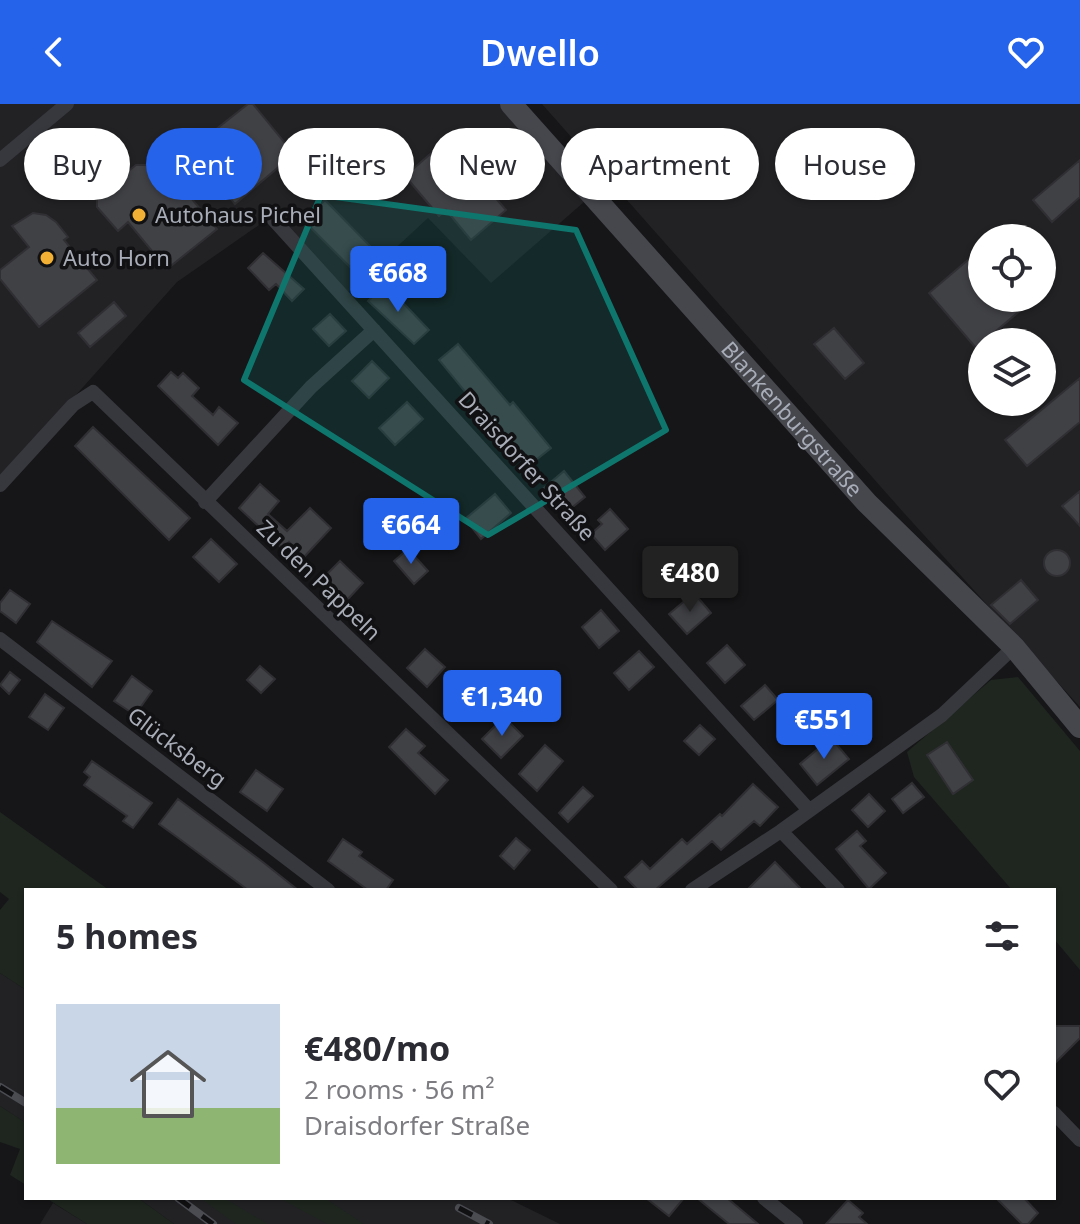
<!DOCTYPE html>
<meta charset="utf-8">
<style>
:root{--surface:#fff;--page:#f7f7f7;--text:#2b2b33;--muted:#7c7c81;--line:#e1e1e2;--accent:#2563eb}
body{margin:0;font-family:"Noto Sans",sans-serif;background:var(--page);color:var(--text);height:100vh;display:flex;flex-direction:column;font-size:30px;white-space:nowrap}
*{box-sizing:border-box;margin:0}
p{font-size:26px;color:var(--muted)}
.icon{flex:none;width:44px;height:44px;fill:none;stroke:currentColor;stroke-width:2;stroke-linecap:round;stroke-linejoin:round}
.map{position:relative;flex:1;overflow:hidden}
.details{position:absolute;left:24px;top:784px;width:1032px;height:312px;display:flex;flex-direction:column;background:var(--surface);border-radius:0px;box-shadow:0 2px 6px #0004}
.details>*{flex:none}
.guide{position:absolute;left:24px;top:24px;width:1032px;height:72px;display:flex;gap:16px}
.buttons{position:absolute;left:968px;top:120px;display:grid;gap:16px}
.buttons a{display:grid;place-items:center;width:88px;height:88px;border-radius:50%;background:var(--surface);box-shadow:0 2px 6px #0004;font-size:40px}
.price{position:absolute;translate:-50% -68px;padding:0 18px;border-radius:8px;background:var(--accent);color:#fff;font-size:26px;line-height:52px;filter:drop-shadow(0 2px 4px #0008)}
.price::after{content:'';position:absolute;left:50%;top:48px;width:24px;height:18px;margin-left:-12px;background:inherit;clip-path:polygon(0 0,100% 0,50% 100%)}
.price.on{background:#222;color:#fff}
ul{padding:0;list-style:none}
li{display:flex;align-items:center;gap:24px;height:200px;padding:0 32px}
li+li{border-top:2px solid var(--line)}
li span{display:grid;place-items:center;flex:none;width:224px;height:160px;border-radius:0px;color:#555}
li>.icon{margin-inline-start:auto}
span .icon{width:96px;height:96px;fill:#fffc;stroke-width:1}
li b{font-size:34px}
h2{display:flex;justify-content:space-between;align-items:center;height:96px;padding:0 32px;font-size:34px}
.tag{padding:0 28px;border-radius:36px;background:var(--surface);box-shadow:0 2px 6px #0004;font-size:28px;line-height:72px}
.tag.on{background:var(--accent);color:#fff}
header{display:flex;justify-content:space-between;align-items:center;height:104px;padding:0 32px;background:var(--accent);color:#fff;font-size:36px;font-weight:600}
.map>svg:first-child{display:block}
.built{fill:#222225;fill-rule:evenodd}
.green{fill:#1e261f}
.building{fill:#404145;stroke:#303034;stroke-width:2}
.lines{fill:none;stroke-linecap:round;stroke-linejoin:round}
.street{stroke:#37383d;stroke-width:14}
.secondary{stroke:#45474d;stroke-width:22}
.rail-casing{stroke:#4a4c52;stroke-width:8}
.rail{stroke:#111113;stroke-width:5;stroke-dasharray:15;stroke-linecap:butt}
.marked{fill:#0f766e;fill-opacity:0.2;stroke:#0f766e;stroke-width:6;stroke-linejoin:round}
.poi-dot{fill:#f2b134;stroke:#111113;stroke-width:3}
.labels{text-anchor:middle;stroke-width:7;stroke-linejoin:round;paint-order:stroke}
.poi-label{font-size:22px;fill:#a8adb8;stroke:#111113;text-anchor:start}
.street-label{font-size:22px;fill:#a8adb8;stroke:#111113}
</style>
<header><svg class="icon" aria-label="back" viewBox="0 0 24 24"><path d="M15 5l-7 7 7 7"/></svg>Dwello<svg class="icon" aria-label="heart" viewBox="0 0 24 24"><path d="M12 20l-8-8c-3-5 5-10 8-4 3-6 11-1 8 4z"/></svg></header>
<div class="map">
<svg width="1080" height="1120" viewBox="0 0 1080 1120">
<rect width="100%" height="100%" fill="#161618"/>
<path class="built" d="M0,0H500L584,98L491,179L428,114L348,188L272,112L177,178L0,376Z
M542,0H1080V603L904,409ZM982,134H1042V194H982ZM982,238H1042V298H982Z
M0,869L26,886V1019L0,1002Z
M138,1094H507L560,1120H174Z
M53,1099L87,1120H40Z"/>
<path class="green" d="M1018,573L1080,647V866L1054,835V786H1012L914,673L907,648L991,576Z
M0,708L109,786H26V886L0,869V806L9,795L0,788Z
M0,1002L26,1019V1081L10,1071L20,1045L0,1038Z
M46,1094H138L174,1120H87Z
M200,1094H224L268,1120H236Z
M279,1094H325L364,1120H327Z"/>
<path class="building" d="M248,0H253L294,50L235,100L191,45Z
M452,31L487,71L480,76L506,106L471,136L446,106L439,112L405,72Z
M1080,56V93L1052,118L1033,96Z
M136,61H147L156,72L166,64L217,125L167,165L128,118L118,127L97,103V92Z
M325,96L371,143L350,163L304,117Z
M33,109L46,111L56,118L68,133L64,136L97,176L39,223L0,175V166L29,143L12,122Z
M982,144V194H1035L976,244L929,189Z
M263,149L304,185L292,197L276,180L269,186L248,164Z
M385,180L429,226L414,240L368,197Z
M114,198L126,212L90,243L78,229Z
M330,210L346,227L329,242L313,225Z
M834,224L864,259L845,275L814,240Z
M458,240L510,301L513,298L551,344L527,363L439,256Z
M372,257L389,274L369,294L352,277Z
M171,268L178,274L183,269L199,284L192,292L213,311L219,303L238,319L218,341L158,282Z
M1080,274V318L1027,362L1005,336Z
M407,298L423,315L395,341L379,324Z
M93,323L190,414L169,436L75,342Z
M564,367L585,393L564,410L544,384Z
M260,380L279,397L268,410L287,427L310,404L331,424L304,453L289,438L283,445L239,404Z
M1080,387V422L1062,402Z
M495,390L511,409L481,435L465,415Z
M610,405L628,425L605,446L591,430L602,420L598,416Z
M211,435L237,460L219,478L193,453Z
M408,445L428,467L414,480L394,457Z
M1044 459a13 13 0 1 1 26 0a13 13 0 1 1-26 0Z
M340,457L363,479L346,497L322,475Z
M1021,476L1038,496L1010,520L991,501Z
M10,486L30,500L16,519L0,507V499Z
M694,489L711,509L687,530L669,510Z
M601,506L619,527L599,544L582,523Z
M52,517L112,557L92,583L37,538Z
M727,541L745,561L725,579L707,559Z
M425,545L445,563L427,583L407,564Z
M639,547L654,563L629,586L614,569Z
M260,562L275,575L261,589L247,576Z
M10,568L20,576L9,590L0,581Z
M132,572L152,587L135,611L114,597Z
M765,581L778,596L754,616L741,602Z
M45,590L64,604L48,626L29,613Z
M504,613L523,632L501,654L482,635Z
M700,621L715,635L699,651L684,637Z
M406,625L425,642L418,649L448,676L435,690L389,643Z
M831,634L849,655L817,681L800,660Z
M947,638L973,676L953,690L927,651Z
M545,641L563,657L537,687L519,670Z
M92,657L152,699L133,724L123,717L127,712L84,681L90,673L84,668Z
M256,666L283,685L267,707L240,688Z
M912,679L924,693L903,709L892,695Z
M753,680L778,703L760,722L754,717L721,746L712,737L655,786H638L625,773L642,757L650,765L682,735L687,740L720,710L722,712Z
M583,683L593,692L568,718L559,709Z
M869,690L885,707L868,723L852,706Z
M178,695L264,759L298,786H248L177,733L159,720Z
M857,727L866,737L860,742L886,769L869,785L836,745Z
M516,734L530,746L514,765L500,752Z
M343,735L362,748L359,752L393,776L386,786H368L328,757Z
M775,758L802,786H747Z
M1054,922H1080V934L1054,960Z
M646,1094H684L669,1112Z
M697,1094H727L758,1120H729Z
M996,1094H1024L1038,1109L1028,1120H1022Z
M848,1096L863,1109L859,1113L867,1120H826Z"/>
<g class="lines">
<path class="street" d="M0,56L67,0
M273,115L809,706
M0,381L73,301L93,288L611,786
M205,398L311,283L374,226
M0,535L328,786
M781,727L838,786
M692,786L781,727L942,611L1014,543
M1054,1009L1080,1036
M764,1094L796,1120"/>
<path class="secondary" id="s1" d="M511,0L867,399L1014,543L1080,623"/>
<g class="rail-casing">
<path id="rail" d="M0,983L26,999
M178,1094L213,1120
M459,1104L489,1120"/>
</g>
<use href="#rail" class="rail"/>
</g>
<path class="marked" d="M321,91L576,126L666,326L488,431L244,276Z"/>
<g class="poi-dot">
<circle cx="139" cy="111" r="8"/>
<circle cx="47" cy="154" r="8"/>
</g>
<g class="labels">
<g class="poi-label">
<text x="155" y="119">Autohaus Pichel</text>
<text x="63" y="162">Auto Horn</text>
</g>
<g class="street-label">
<text dy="8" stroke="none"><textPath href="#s1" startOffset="422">Blankenburgstraße</textPath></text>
<text transform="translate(527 362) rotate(48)" y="8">Draisdorfer Straße</text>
<text transform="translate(319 476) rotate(44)" y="8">Zu den Pappeln</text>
<text transform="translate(177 643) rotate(37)" y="8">Glücksberg</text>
</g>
</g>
</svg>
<div class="buttons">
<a><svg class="icon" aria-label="locate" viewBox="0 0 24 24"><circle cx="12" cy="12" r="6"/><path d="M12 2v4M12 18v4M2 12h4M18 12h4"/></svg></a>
<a><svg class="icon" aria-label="layers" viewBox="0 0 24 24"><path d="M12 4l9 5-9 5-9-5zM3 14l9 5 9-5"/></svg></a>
</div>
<b class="price" style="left:398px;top:210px">€668</b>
<b class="price" style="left:411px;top:462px">€664</b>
<b class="price on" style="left:690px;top:510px">€480</b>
<b class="price" style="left:502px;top:634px">€1,340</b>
<b class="price" style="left:824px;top:657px">€551</b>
<div class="guide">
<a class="tag">Buy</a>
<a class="tag on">Rent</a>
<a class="tag">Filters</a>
<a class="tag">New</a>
<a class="tag">Apartment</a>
<a class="tag">House</a>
</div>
<section class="details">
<h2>5 homes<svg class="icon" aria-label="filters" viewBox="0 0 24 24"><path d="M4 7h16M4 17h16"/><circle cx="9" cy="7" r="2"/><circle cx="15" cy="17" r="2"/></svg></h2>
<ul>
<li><span style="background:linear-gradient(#c9d6e8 65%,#8fb573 0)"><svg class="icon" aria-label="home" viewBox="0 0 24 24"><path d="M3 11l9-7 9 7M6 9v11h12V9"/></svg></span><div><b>€480/mo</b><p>2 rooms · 56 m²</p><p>Draisdorfer Straße</p></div><svg class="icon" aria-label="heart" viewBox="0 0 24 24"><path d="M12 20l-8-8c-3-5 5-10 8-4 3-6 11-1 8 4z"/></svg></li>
</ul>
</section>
</div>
